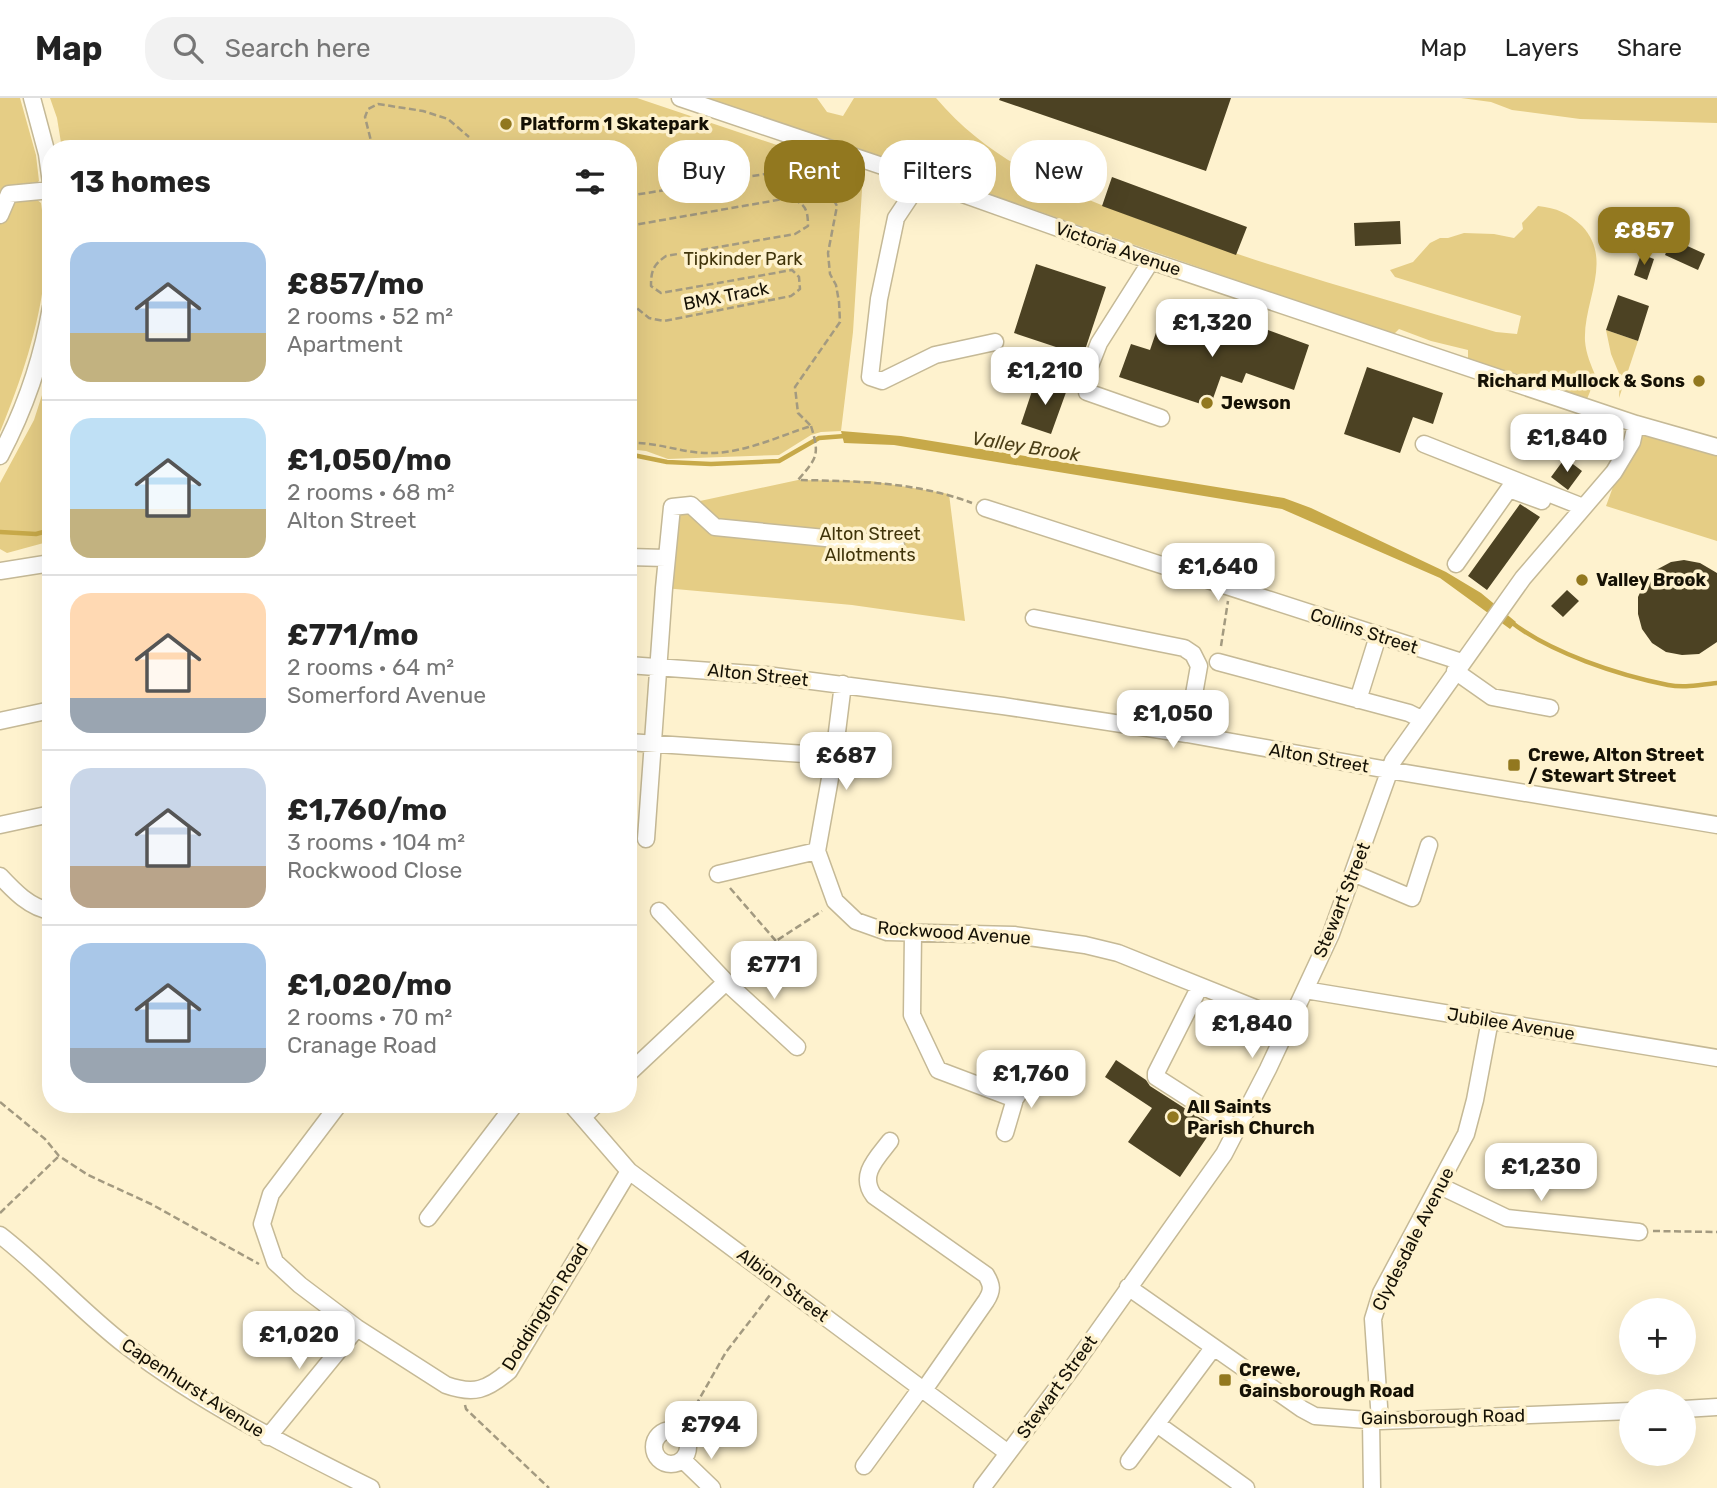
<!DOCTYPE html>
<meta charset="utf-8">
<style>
:root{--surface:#fff;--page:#f2f2f2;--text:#222;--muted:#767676;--line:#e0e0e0;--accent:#92781f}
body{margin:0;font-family:Rubik,sans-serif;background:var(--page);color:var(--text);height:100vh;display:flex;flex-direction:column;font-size:26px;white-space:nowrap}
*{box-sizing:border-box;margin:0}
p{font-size:23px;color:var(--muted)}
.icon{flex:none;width:38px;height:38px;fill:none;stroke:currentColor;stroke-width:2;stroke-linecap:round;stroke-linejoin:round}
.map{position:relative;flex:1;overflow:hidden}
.sheet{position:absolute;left:42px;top:42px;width:595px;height:973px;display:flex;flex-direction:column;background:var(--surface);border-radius:28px;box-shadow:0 7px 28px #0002}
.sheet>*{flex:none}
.top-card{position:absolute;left:658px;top:42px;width:665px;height:63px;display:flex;gap:14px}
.buttons{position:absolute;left:1619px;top:1200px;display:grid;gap:14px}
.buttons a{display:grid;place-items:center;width:77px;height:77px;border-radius:50%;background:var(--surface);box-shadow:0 7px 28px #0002;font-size:35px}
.price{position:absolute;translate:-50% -60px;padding:0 16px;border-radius:14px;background:#fff;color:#222;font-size:23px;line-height:46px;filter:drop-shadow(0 2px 4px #0008)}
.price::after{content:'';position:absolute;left:50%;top:42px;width:21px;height:16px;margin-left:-10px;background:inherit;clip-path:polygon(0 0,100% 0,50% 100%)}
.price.current{background:var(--accent);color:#fff}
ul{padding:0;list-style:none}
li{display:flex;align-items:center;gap:21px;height:175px;padding:0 28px}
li+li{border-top:2px solid var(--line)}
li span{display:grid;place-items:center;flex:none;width:196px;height:140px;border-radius:21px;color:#555}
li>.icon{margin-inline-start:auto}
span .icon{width:84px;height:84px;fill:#fffc;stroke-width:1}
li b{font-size:30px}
h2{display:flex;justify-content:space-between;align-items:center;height:84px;padding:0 28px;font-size:30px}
.pill{padding:0 24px;border-radius:28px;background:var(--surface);box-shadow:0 7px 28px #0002;font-size:24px;line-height:63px}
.pill.current{background:var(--accent);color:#fff}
header{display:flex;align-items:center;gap:42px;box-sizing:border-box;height:98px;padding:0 35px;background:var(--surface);border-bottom:2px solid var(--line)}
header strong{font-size:33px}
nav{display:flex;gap:38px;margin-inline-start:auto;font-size:24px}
.search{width:490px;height:63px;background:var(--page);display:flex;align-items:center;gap:18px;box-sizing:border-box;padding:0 24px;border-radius:28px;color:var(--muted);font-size:26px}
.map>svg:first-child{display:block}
.green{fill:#e5cd85}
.water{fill:#c7a949}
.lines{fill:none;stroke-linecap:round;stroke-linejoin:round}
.stream{stroke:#c7a949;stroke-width:4.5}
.building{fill:#4c4223}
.minor-casing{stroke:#c5b996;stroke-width:19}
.path{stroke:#a39a80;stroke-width:2.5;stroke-dasharray:7 3.5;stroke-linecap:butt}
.minor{stroke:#fff;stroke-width:16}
.poi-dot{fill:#92781f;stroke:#fef2ce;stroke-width:2.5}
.labels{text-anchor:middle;stroke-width:7;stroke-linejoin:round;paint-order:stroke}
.poi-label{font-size:18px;font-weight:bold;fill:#151105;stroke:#fef2ce;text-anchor:start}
.street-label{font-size:18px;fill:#151105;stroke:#fef2ce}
.park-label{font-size:18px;fill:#40340a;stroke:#fef2ce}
.water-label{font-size:19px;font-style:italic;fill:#4c3f17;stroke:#fef2ce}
</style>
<header>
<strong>Map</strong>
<div class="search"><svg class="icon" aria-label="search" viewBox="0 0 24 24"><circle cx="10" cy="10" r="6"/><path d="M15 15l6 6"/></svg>Search here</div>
<nav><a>Map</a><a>Layers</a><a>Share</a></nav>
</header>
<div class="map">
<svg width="1717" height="1390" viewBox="0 0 1717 1390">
<rect width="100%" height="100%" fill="#fef2ce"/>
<path class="green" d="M0,0H20L36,57L39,83L35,86L36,101L41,105C44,127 48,152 45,174C39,230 21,283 0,334Z
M50,0H637L863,76L853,234L841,333L821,334L811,337L779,357L668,361L646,353L628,351V51H62L57,20Z
M701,0H817L827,14L843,18L854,0H936C1000,75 1083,100 1172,133C1278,172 1387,202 1496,234L1517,236L1521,218L1395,179L1390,172L1413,164L1430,145L1440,140H1448L1464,135L1494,136L1514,140L1523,131L1522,125L1538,108C1557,110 1568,115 1582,128C1614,162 1583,203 1585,243C1586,256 1591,267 1596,279L1587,301L1468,262V252L1431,243L1399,231L1393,237L920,72L917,66L903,69Z
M1461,0H1717V25L1580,21L1512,12L1491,4Z
M1606,232L1638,243L1619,300L1620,278L1611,256Z
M51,269V443L7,455L0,451V385L34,322Z
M1636,326L1717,357V443L1606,408Z
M798,382L871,383L949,396L965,523L852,507L664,490L672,409Z"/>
<path class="water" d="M841,333L901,338L1284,400L1311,410L1446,474L1481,495L1516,524L1510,531L1440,480L1282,411L894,347L844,345Z"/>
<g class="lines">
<path class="stream" d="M628,356L667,364L711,366L779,363L819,340L845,338
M0,434L36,436L51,432
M1511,524C1551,555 1618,577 1668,587C1684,590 1701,587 1717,585"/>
</g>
<path class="building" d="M1000,0H1231L1206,73L999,2Z
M1112,79L1247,129L1236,157L1102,108Z
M1400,123L1401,146L1355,148L1354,125Z
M1672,141L1705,156L1698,172L1665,157Z
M1641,156L1654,161L1647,182L1634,177Z
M1036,166L1106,189L1083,258L1014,235Z
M1618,197L1649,208L1638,243L1606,232Z
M1162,217L1229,240L1235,220L1309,247L1294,292L1246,275L1242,285L1221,278L1210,309L1119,279L1131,246L1150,252Z
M1367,269L1443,295L1433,326L1413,319L1400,355L1344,336Z
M1051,280L1069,286L1051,336L1021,326L1033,290L1046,295Z
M1565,360L1582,373L1568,392L1551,379Z
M1520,406L1540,419L1487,492L1468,478Z
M1684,462L1700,465L1717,475V544L1699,556L1682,557L1666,554L1652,545L1642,531L1638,516V499L1645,484L1656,472L1671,464Z
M1567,492L1579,503L1563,519L1551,508Z
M1116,962L1146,982L1150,988L1214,1029L1180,1079L1128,1044L1152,1010L1105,979Z"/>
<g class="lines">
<g class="minor-casing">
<path id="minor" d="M32,0L47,56L51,85
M680,0L912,78L1151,163L1636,326L1717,349
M912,78L914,93L896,120L879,201L870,279L882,283L935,257L995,244
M0,117L9,96L51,92
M1151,163L1099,245L1086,278L1087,294L1161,320
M1424,346L1583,409
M0,358C25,311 42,261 51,209
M985,410L1462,564
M628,459L666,460
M1456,466L1509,391L1542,403
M0,473L51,465
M1034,520L1184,550L1193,556L1199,568L1187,636
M1218,564L1409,615L1421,621
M628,567L766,577L1003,608L1187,636L1388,672L1717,727
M1455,573L1492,599L1550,610
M843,586L834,658L817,753L835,803L856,823L887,834L1014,837L1085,847L1118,855L1290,924
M1358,602L1378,538
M0,623L51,612
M628,644L834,658
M0,727L51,716
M646,741L664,490L672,409L691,407L715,429L896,447
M1353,775L1412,800L1429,747
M718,776L817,753
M0,778C14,793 30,810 51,813
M659,813L726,884L797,949
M913,835L912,917L938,972L1015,1001
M1200,888L1156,975V979L1237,1031
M1305,892L1717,960
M628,976L726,884
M339,1006L271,1096L262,1126L275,1164L300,1187L357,1230L446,1287C474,1297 487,1292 509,1273L629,1073
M571,1006L629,1073L1008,1355
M583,1019L596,1006
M1005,1035L1015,1001L1030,978
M890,1043C877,1060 858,1077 874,1098L986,1177C992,1187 993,1192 986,1203L924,1292
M1440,1088L1507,1120L1639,1134
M428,1120L515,1006
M0,1137C44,1171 81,1213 125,1247C201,1305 285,1347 371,1390
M1128,1189L1302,1311L1315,1318L1380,1323L1631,1313
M1684,1311L1717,1309
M1371,1322L1372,1390
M1380,1323L1373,1221L1381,1195L1466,1036L1475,1002L1490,922
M1157,1326L1246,1390
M654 1349a17 17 0 1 1 34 0a17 17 0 1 1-34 0Z
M268,1339L357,1230
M683,1362L712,1390
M1129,1363L1213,1250
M864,1368L921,1290
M982,1390L1072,1270L1224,1056L1268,971L1331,836L1393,663L1523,480L1614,374L1632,344L1636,326"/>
</g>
<path class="path" d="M373,51L365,19L368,11L378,6L423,13L448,21L469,39
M769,76L780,49
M628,98L815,68L818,61
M628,128L789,100C805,105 808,111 808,128L795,136L666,158C653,167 651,173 651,188L661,195L792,172L799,179L800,191L791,198L664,223L649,220L628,203
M811,328C820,357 817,360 798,382C857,383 917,384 972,405
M628,345C652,344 671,351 694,354C735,360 773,340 811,328L798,315L795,289L840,224L839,204L836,187L830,176L828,155L837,108L815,68
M1221,548L1228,503
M730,790L776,843
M737,875L776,843L822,813
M0,1004L45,1041L59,1058L88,1077L151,1106L259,1166
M0,1115L58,1059
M1653,1133L1717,1134
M465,1307L466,1311L549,1390
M680,1335L726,1254L770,1197"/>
<use href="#minor" class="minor"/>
</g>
<g class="poi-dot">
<circle cx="506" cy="26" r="7"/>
<circle cx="1699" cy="283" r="7"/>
<circle cx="1207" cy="305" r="7"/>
<circle cx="1582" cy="482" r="7"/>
<rect x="1507" y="660" width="14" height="14" rx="3.5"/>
<circle cx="1173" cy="1019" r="7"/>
<rect x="1218" y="1275" width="14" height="14" rx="3.5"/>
</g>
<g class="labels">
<g class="poi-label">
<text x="520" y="32">Platform 1 Skatepark</text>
<text x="1685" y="289" text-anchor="end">Richard Mullock &amp; Sons</text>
<text x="1221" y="311">Jewson</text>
<text x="1596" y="488">Valley Brook</text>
<text x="1528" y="663">Crewe, Alton Street<tspan x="1528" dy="21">/ Stewart Street</tspan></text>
<text x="1187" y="1015">All Saints<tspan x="1187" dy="21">Parish Church</tspan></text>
<text x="1239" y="1278">Crewe,<tspan x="1239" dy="21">Gainsborough Road</tspan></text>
</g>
<g class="street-label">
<text transform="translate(1118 151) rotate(19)" y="6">Victoria Avenue</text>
<text transform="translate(726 198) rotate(-11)" y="6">BMX Track</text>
<text transform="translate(1364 533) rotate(18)" y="6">Collins Street</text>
<text transform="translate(758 577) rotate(6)" y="6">Alton Street</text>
<text transform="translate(1319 660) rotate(10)" y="6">Alton Street</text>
<text transform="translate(1342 802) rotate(-68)" y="6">Stewart Street</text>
<text transform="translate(954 835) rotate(4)" y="6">Rockwood Avenue</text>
<text transform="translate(1511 926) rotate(9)" y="6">Jubilee Avenue</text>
<text transform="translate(1413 1141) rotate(-63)" y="6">Clydesdale Avenue</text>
<text transform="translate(783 1187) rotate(37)" y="6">Albion Street</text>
<text transform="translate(545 1209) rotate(-58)" y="6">Doddington Road</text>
<text transform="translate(1057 1289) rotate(-54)" y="6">Stewart Street</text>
<text transform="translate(193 1290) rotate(33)" y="6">Capenhurst Avenue</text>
<text transform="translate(1443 1319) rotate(-1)" y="6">Gainsborough Road</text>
</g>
<g class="park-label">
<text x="743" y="167">Tipkinder Park</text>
<text x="870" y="442">Alton Street<tspan x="870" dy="21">Allotments</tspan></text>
</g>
<g class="water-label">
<text transform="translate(1026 348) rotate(9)" y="7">Valley Brook</text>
</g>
</g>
</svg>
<div class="buttons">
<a>+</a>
<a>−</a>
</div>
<b class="price current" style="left:1644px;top:169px">£857</b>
<b class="price" style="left:1212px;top:261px">£1,320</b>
<b class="price" style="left:1045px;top:309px">£1,210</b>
<b class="price" style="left:1567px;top:376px">£1,840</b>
<b class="price" style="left:1218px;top:505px">£1,640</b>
<b class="price" style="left:1173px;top:652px">£1,050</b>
<b class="price" style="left:846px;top:694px">£687</b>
<b class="price" style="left:774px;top:903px">£771</b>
<b class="price" style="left:1252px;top:962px">£1,840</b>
<b class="price" style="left:1031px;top:1012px">£1,760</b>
<b class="price" style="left:1541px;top:1105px">£1,230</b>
<b class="price" style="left:299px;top:1273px">£1,020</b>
<b class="price" style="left:711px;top:1363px">£794</b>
<div class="top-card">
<a class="pill">Buy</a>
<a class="pill current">Rent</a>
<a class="pill">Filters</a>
<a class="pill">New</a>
</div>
<section class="sheet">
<h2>13 homes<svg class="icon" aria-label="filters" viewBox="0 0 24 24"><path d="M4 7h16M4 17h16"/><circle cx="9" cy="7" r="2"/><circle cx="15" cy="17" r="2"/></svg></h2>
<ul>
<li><span style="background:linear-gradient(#a9c7e8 65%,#c2b280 0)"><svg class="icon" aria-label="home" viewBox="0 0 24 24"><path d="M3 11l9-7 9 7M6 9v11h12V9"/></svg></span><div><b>£857/mo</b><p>2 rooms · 52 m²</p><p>Apartment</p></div></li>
<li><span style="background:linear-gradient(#bfe0f5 65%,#c2b280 0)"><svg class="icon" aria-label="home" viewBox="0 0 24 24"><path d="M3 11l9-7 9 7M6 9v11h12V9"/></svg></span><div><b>£1,050/mo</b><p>2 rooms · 68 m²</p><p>Alton Street</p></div></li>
<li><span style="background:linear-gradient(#ffd9b3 75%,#9aa5b1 0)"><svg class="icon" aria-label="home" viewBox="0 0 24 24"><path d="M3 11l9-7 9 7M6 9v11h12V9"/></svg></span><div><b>£771/mo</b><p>2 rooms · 64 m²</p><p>Somerford Avenue</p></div></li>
<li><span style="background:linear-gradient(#c9d6e8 70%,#b9a48a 0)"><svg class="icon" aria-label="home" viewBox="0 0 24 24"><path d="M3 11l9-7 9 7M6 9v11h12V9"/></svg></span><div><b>£1,760/mo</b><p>3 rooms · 104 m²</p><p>Rockwood Close</p></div></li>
<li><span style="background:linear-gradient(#a9c7e8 75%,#9aa5b1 0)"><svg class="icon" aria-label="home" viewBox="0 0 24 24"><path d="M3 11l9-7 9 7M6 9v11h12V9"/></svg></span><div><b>£1,020/mo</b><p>2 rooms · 70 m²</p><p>Cranage Road</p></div></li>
</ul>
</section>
</div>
